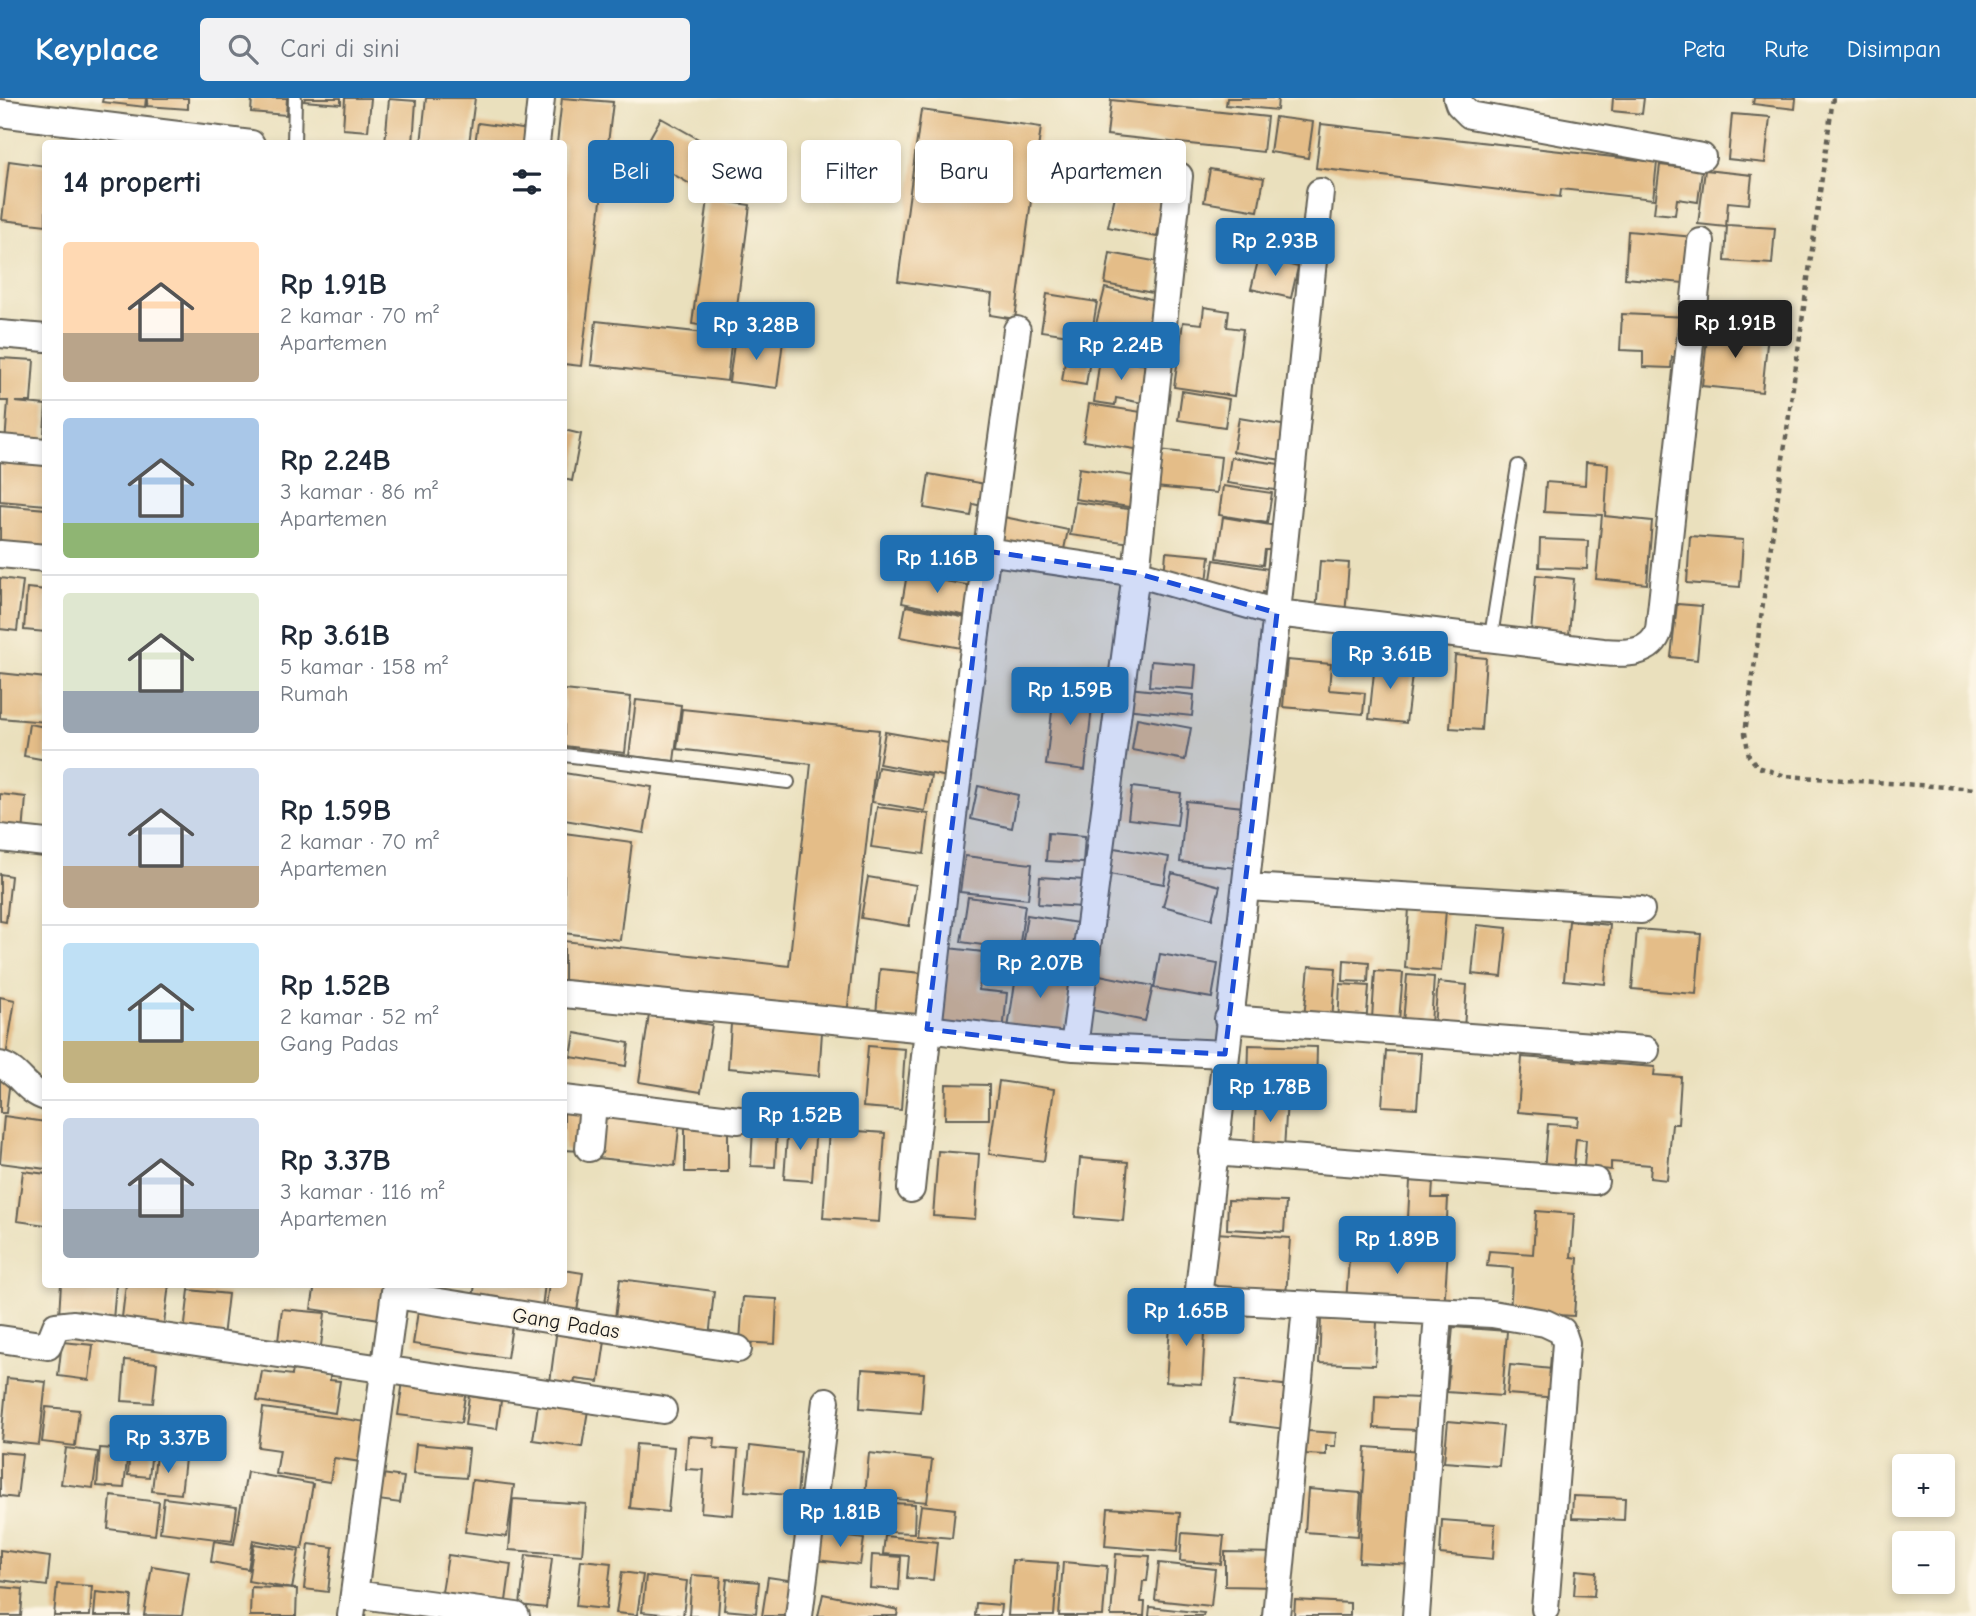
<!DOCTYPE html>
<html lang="id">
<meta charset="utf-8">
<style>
:root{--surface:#fff;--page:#f2f2f3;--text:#1f2937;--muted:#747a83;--line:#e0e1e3;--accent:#1f6fb2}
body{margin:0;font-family:"Comic Neue",sans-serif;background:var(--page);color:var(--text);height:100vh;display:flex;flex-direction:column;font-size:26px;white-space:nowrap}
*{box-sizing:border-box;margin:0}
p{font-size:23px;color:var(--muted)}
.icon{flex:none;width:38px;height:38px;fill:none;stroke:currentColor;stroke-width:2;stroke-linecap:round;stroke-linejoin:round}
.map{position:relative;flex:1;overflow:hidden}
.drawer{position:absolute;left:42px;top:42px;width:525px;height:1148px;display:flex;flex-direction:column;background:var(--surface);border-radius:7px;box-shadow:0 4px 10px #0003}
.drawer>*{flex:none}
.hud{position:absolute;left:588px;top:42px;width:665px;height:63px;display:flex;gap:14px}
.controls{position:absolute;left:1892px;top:1356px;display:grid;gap:14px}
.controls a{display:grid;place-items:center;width:63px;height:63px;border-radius:7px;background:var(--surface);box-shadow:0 4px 10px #0003;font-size:35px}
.price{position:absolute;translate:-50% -60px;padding:0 16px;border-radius:7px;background:var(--accent);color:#fff;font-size:23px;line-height:46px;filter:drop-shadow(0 2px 4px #0008)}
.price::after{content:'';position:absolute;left:50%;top:42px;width:21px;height:16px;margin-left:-10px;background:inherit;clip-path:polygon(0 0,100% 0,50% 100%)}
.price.active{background:#222;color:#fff}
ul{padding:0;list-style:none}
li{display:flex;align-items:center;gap:21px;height:175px;padding:0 21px}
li+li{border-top:2px solid var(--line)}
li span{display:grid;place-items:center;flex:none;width:196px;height:140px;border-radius:7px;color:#555}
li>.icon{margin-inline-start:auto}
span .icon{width:84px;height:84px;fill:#fffc;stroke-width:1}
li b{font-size:30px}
h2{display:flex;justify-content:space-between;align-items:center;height:84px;padding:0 21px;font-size:30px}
.tag{padding:0 24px;border-radius:7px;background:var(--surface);box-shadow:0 4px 10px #0003;font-size:24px;line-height:63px}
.tag.active{background:var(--accent);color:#fff}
header{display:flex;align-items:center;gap:42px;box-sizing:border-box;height:98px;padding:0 35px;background:var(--accent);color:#fff}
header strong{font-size:33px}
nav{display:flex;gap:38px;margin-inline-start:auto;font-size:24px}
.search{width:490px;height:63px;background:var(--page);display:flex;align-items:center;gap:18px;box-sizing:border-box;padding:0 24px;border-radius:7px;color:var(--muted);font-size:26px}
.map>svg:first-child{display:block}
.building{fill:#e4bd88}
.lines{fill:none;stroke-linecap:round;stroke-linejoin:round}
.service-casing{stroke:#646154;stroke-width:16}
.minor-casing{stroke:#646154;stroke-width:30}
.path{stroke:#646154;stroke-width:4.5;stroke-dasharray:5 5;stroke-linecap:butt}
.service{stroke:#fff;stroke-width:12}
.minor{stroke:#fff;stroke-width:26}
.marked{fill:#1d4ed8;fill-opacity:0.2;stroke:#1d4ed8;stroke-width:5;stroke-dasharray:14 9;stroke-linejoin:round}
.labels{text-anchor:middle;stroke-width:5;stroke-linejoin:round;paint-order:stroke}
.street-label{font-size:21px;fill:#1c1c1c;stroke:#fcf5e5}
</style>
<header>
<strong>Keyplace</strong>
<div class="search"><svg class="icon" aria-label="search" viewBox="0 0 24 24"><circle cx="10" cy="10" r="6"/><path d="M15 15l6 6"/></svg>Cari di sini</div>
<nav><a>Peta</a><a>Rute</a><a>Disimpan</a></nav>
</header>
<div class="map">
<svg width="1976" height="1518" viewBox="0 0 1976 1518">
<rect width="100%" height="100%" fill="#fcf5e5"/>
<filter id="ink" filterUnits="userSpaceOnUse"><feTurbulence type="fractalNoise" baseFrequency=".0143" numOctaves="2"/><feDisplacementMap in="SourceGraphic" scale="14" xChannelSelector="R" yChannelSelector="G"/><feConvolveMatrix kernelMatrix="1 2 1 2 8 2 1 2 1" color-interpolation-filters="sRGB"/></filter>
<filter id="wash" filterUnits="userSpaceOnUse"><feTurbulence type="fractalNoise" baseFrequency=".00686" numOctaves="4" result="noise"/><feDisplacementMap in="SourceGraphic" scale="28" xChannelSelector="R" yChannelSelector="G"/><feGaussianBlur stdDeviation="1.57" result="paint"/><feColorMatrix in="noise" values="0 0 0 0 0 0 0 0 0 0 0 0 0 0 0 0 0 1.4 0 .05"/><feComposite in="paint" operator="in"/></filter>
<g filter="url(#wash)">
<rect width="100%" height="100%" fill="#eae0bd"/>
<g id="blocks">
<path class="building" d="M103,0H146L145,9L102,4Z
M148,0H188V11L147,8Z
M252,0H287L286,17L251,14Z
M305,0H341V6L304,3Z
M345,0H371L368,33L343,31Z
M426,0H475L469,46H421Z
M562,0L613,4L581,268L564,266V46H557Z
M1227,0H1278L1277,12L1226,7Z
M1613,0H1644L1642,16L1612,13Z
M1754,0H1796L1795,11L1753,6Z
M389,1L416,3L413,46L385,45Z
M1111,2L1267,19L1263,54L1107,37Z
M921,12L1041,29L1015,221L990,217L992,196L898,183Z
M1732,16L1770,19L1765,65L1728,61Z
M1275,19L1313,24L1308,60L1270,54Z
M661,20L725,56L704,94L640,57Z
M478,25L530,32L528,46H475Z
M1321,26L1657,64L1653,101L1561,91L1560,99L1316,70Z
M9,63L46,68V127L2,122Z
M1660,67L1702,72L1698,104L1677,101L1675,117L1654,115Z
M1210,71L1264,80L1258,113L1204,104Z
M1705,72L1752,77L1749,106L1728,104L1726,129L1698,126Z
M1117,89L1165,99L1157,139L1108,129Z
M708,101L750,107L734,232L692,226Z
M1727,127L1775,130L1772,166L1725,163Z
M1628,133L1694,139L1693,159H1686L1684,185L1625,180Z
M1110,155L1159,164L1153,195L1105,186Z
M1259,159L1298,169L1291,200L1251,191Z
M1105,190L1163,204L1155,240L1096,226Z
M1047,196L1097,204L1091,240L1041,233Z
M1204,209L1229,213L1227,229L1243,231L1234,298L1174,289L1183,224L1202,226Z
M1622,216L1688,219L1686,260L1672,259L1671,270L1643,269V253L1620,252Z
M596,223L732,238L727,283L591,267Z
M1708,230L1768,236L1762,294L1702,288Z
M735,238L783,243L777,290L729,284Z
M1067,251L1091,255L1086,287L1062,283Z
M0,260L34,262L31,304H15L46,307L43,350L5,347L8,303H0Z
M1100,260L1149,267L1143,305L1116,300L1115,307L1094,304Z
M1182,293L1229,301L1225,329L1178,322Z
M1089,306L1148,315L1142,352L1083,343Z
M1239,320L1294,329L1288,363L1233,354Z
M564,332L581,336L572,383L564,381Z
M1159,352L1221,359L1217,395L1155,389Z
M1231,359L1286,367L1282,393L1227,385Z
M0,360H46V407L0,403Z
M1586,364L1608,366L1605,418L1652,423L1647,486L1596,481L1602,417L1544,414L1546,384L1585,387Z
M1079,370L1140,379L1136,410L1075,401Z
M929,376L985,386L982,408L973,406L971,418L924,410Z
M1223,388L1272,395L1267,425L1219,417Z
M1075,404L1136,412L1131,445L1070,437Z
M0,407L46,411V454L0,450Z
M1004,419L1068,432L1062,461L998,448Z
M1223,419L1276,428L1272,452H1265L1263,467L1217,460Z
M1690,438L1743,442L1740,489L1687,485Z
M1540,441L1588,443L1587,471L1539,469Z
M1166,454L1210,458L1207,484L1164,480Z
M1214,462L1275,472L1272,495L1263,494L1262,503L1209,494Z
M1320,463L1349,465L1345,518L1316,515Z
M907,476L972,488L967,518L902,505Z
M1536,477L1574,481L1569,537L1531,534Z
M0,480L23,483L17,533L0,531Z
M27,490L46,492V534L24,532Z
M1677,506L1702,508L1697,562L1671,559Z
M906,508L972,521L967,551L900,539Z
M1376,556L1399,558L1397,575L1412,577L1406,625L1369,621Z
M1455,557L1486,560L1481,632L1450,630Z
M1287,562L1331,566L1329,592L1365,595L1363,616L1283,609Z
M1151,563L1196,567L1194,591L1149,588Z
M0,575L46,580V624L0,620Z
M1055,586L1094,591L1085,672L1046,667Z
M1128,590L1194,597L1192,618L1125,611Z
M564,592L631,599L625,655L564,648Z
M636,602L681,607L674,663L629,658Z
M682,611L879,632L847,917L564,886V843L789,868L811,666L677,651Z
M1137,620L1191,630L1185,662L1132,652Z
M29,626L46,629V662L24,658Z
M885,634L954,646L948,679L879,666Z
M878,669L931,678L925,713L872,704Z
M564,675L652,689L644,735L564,722Z
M978,688L1018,697L1012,730L971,721Z
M1132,689L1181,695L1177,727L1128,721Z
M0,696L26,699L23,736L0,734Z
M1186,703L1243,709L1236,770L1180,764Z
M877,709L929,716L924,756L871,749Z
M564,735L632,744L620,842L564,835Z
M1048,735L1085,738L1083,765L1046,763Z
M1114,750L1169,759L1164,786L1109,776Z
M965,758L1032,766L1028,801L960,794Z
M1172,775L1220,788L1212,821L1163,808Z
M0,776L11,778L6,824L0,823Z
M868,779L916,787L909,828L861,820Z
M1040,779L1084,782L1082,809L1038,806Z
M968,799L1025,807L1019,852L961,844Z
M1409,810L1446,812L1441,873L1405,870Z
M1027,817L1078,825L1072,868L1020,860Z
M1569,823L1610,827L1605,886L1564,882Z
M1477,827L1507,830L1502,879L1472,876Z
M1637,831L1701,836L1696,896L1632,891Z
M948,850L983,854L979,892L1007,895L1003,934L939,926Z
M1160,856L1218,866L1212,900L1154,890Z
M1344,862L1369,864L1368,884L1343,883Z
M1018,866L1071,874L1062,938L1008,930Z
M1309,868L1336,870L1332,922L1304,920Z
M880,871L922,875L918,921L876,917Z
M1375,873L1403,875L1399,923L1372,921Z
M1095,876L1153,888L1145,923L1087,911Z
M1407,877L1434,879L1431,927L1403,925Z
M1438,884L1467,887L1464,931L1434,928Z
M1340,886L1369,888L1366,928L1338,927Z
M0,899L15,902L5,965L0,964Z
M649,917L712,927L701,994L639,984Z
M731,926L822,934L819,978L728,970Z
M575,935L629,945L626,968L571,959Z
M1249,947L1317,949L1316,991L1248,989Z
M868,948L905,951L901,1012L863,1009Z
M1386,953L1421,955L1417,1010L1382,1008Z
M1522,959L1655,969L1654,977L1681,979L1678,1026H1672L1667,1082L1650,1080L1651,1067L1611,1064V1072L1584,1069L1586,1042L1576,1041L1573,1075L1544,1073L1548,1026L1577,1028L1578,1019L1518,1014Z
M0,979L10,981L6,1015H0Z
M999,983L1054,991L1044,1063L989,1056Z
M946,986L989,987V1021H945Z
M1256,1000L1287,1001L1284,1052L1254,1051Z
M564,1009L584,1010L581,1053L564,1052Z
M603,1013L680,1021L675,1068L598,1060Z
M4,1018L46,1024V1071L0,1065Z
M685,1024H728V1074H685Z
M788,1025L816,1027L812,1083L784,1081Z
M753,1030L777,1031L775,1069L751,1068Z
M829,1031L885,1035L879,1124L823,1120Z
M938,1053L979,1056L975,1121L933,1118Z
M1080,1060L1128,1064L1123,1123L1075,1119Z
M23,1073L46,1076V1127L17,1123Z
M1410,1083L1433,1084L1432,1100H1448L1446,1141L1407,1139Z
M1228,1102L1286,1104L1284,1134L1227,1131Z
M1536,1113L1574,1116L1571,1159L1578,1160L1574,1218L1510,1214L1513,1170L1487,1168L1489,1153L1533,1156Z
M1215,1135L1290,1140L1286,1198L1211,1193Z
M1350,1145L1448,1151L1444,1211L1346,1205Z
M564,1172L583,1175L576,1220L545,1215L549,1186H564Z
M620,1181L714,1193L709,1240L614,1228Z
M61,1186H116L113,1222L59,1217Z
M126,1186H169L163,1234L121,1228Z
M315,1186H385L380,1221L311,1211Z
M475,1186H545L541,1217L472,1207Z
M189,1192L228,1196L223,1239L184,1235Z
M743,1199L777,1201L775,1246L740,1244Z
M419,1207L513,1221L507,1260L413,1246Z
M282,1211L325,1215L320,1256L277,1251Z
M1171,1214L1206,1217L1202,1286L1166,1284Z
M1321,1221L1377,1224L1375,1267L1319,1265Z
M1453,1229L1507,1233L1502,1298L1447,1294Z
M557,1230L606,1236L599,1284L575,1281L573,1295L549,1292Z
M62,1244L93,1247L89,1282L58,1278Z
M125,1262L157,1265L153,1305L122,1303Z
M1510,1267L1562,1272L1559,1300L1507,1296Z
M862,1271L924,1275L921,1315L860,1310Z
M293,1272L330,1277V1282L340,1283L335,1315L257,1303L262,1273L292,1277Z
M7,1280L46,1284L39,1347L1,1343Z
M1236,1282L1291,1288L1285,1331L1230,1324Z
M403,1283L466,1291L461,1325L398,1317Z
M469,1298L501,1303L497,1331L465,1327Z
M1375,1298L1419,1300L1417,1332L1374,1330Z
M539,1299L589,1306L582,1349L533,1342Z
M46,1309L79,1312L75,1348L42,1344Z
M263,1310L367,1324L361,1364L334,1360L330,1384L276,1376L280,1352L258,1349Z
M1448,1323L1503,1328L1499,1368L1444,1364Z
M1307,1333L1336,1335L1335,1348H1326V1357L1306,1356Z
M688,1338L715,1340L714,1350L738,1352L733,1417L701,1414L704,1372L686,1371Z
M416,1346L469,1351L466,1380L413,1376Z
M636,1346L674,1349L668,1414L630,1410Z
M750,1348L801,1354L797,1398L745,1393Z
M1366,1349L1421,1353L1414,1467L1359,1464Z
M66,1350L98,1354L93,1390L61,1386Z
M100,1350L128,1352L124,1390L97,1388Z
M130,1350L152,1352L149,1379L128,1377Z
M0,1354L22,1356L17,1400L0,1398Z
M869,1355L932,1362L927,1404L865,1398Z
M156,1357L185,1361L181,1396L152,1393Z
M247,1374L313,1386L302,1451L253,1442L248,1471L211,1464L214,1443L234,1446Z
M382,1376L404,1379L400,1405L378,1402Z
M472,1382L514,1387L507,1439L465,1434Z
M1308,1391L1361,1395L1358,1438L1305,1434Z
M111,1398L159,1404L155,1437L108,1431Z
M1573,1398L1625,1400L1624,1422L1572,1420Z
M164,1400L237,1409L232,1443L160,1434Z
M513,1401L586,1406L582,1457L509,1452Z
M863,1404L915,1406L914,1435L862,1433Z
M921,1407L955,1411L952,1440L917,1437Z
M1108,1410L1180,1415L1177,1454L1105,1448Z
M1442,1422L1495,1426L1493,1461L1440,1456Z
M819,1435L864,1441L860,1467L816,1462Z
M1182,1435L1224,1438L1221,1466L1180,1463Z
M885,1438L937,1444L933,1482L907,1480L909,1458L883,1456Z
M254,1446L299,1453L292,1491L248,1483Z
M309,1446L333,1449L328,1494L304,1491Z
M0,1452L50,1459L47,1488L0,1482Z
M1225,1454L1278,1455L1277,1489L1225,1488Z
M1116,1456L1150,1458L1147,1483H1143L1141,1504H1145L1144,1518H1111Z
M448,1457L511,1466L506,1503L442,1494Z
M526,1457L552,1460L546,1510L520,1507Z
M872,1457L901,1459L899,1492L870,1490Z
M581,1462L611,1465L606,1511L576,1508Z
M1012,1462L1058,1465L1054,1518H1008Z
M1063,1464L1107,1468L1103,1518H1059Z
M1159,1465L1215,1471L1211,1508L1155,1502Z
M152,1468L189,1474L182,1518L144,1517Z
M1576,1472L1596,1474L1594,1498L1574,1497Z
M622,1474L643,1477L637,1517L616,1515Z
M692,1477L721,1479L718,1518H689Z
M646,1478L687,1483L683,1518L642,1514Z
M768,1479L795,1483L790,1518H762Z
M727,1481L759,1484L756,1515L724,1512Z
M57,1486L92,1488L90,1518H54Z
M0,1489L23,1491L21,1518H0Z
M251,1489L297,1491L296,1518H250Z
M96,1494L132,1498L130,1518H94Z
M823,1496L898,1512L897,1518H818Z
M1295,1502L1350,1505V1518H1294Z
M976,1505L1001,1507L1000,1518H975Z
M1150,1509L1204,1515L1203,1518H1149Z"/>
</g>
</g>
<g filter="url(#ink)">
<use href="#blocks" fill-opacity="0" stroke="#646154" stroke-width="2"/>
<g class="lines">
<g class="service-casing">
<path id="service" d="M294,46L295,0
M1491,538L1518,368
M564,657L788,684"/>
</g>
<g class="minor-casing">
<path id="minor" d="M1457,0L1459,6L1470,17L1702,59
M0,15L251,46
M536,46L541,0
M1320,94L1277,515L1199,1191L1203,1198L1215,1202L1492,1216L1545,1225L1562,1233L1566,1245L1545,1511
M0,236L46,240
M0,350L46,354
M986,453L1136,475L1277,515L1603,554C1624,556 1652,557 1659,532L1701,144
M0,456L46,460
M0,740L46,745
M1247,789L1641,812
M564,896L927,931L1074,949L1225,956
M1228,921L1646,952
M1074,949L1136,475L1179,78
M0,967C19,972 25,993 46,999
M564,1001L739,1022
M589,1050L593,1006
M1213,1054L1595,1083
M911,1091C940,804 977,518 1017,232
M395,1197L738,1251
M0,1241L48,1248L56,1228L74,1226L663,1312
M354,1496L516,1518
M351,1518L396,1186
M799,1518L826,1303
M1276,1518L1306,1209
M1416,1518L1438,1216"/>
</g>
<path class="path" d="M1833,0L1745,635L1749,658L1758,669L1786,678L1976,691"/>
<use href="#service" class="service"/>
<use href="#minor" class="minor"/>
</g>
</g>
<path class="marked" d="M986,453L1136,475L1277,515L1225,956L1074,949L927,931Z"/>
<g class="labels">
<g class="street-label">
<text transform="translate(566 1225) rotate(9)" y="7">Gang Padas</text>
</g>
</g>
</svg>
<div class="controls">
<a>+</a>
<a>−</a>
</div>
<b class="price" style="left:1275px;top:180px">Rp 2.93B</b>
<b class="price active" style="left:1735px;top:262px">Rp 1.91B</b>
<b class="price" style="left:756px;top:264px">Rp 3.28B</b>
<b class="price" style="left:1121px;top:284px">Rp 2.24B</b>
<b class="price" style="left:937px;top:497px">Rp 1.16B</b>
<b class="price" style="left:1390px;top:593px">Rp 3.61B</b>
<b class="price" style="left:1070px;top:629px">Rp 1.59B</b>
<b class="price" style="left:1040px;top:902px">Rp 2.07B</b>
<b class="price" style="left:1270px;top:1026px">Rp 1.78B</b>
<b class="price" style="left:800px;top:1054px">Rp 1.52B</b>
<b class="price" style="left:1397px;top:1178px">Rp 1.89B</b>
<b class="price" style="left:1186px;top:1250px">Rp 1.65B</b>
<b class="price" style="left:168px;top:1377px">Rp 3.37B</b>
<b class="price" style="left:840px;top:1451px">Rp 1.81B</b>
<div class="hud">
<a class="tag active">Beli</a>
<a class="tag">Sewa</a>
<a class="tag">Filter</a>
<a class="tag">Baru</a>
<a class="tag">Apartemen</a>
</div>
<section class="drawer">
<h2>14 properti<svg class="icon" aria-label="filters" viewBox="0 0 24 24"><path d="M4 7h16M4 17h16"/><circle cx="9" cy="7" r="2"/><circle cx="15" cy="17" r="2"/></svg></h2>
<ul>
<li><span style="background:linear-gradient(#ffd9b3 65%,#b9a48a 0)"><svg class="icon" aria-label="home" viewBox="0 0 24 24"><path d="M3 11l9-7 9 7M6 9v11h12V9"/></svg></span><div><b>Rp 1.91B</b><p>2 kamar · 70 m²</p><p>Apartemen</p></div></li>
<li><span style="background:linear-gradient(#a9c7e8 75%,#8fb573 0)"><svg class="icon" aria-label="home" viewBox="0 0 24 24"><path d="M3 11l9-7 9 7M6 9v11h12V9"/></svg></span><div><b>Rp 2.24B</b><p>3 kamar · 86 m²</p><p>Apartemen</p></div></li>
<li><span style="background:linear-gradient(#dfe7d0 70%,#9aa5b1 0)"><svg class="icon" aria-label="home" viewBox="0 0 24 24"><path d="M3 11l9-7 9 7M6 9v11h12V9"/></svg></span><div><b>Rp 3.61B</b><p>5 kamar · 158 m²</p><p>Rumah</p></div></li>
<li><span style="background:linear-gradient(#c9d6e8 70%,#b9a48a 0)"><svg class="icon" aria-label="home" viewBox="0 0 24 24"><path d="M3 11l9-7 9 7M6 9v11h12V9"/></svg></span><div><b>Rp 1.59B</b><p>2 kamar · 70 m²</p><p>Apartemen</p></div></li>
<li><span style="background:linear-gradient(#bfe0f5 70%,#c2b280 0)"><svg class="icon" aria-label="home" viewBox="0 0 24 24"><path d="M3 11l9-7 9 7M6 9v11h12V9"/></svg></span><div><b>Rp 1.52B</b><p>2 kamar · 52 m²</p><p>Gang Padas</p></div></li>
<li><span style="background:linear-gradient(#c9d6e8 65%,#9aa5b1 0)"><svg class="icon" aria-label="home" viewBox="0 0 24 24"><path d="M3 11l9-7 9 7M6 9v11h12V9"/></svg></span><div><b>Rp 3.37B</b><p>3 kamar · 116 m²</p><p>Apartemen</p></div></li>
</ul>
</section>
</div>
